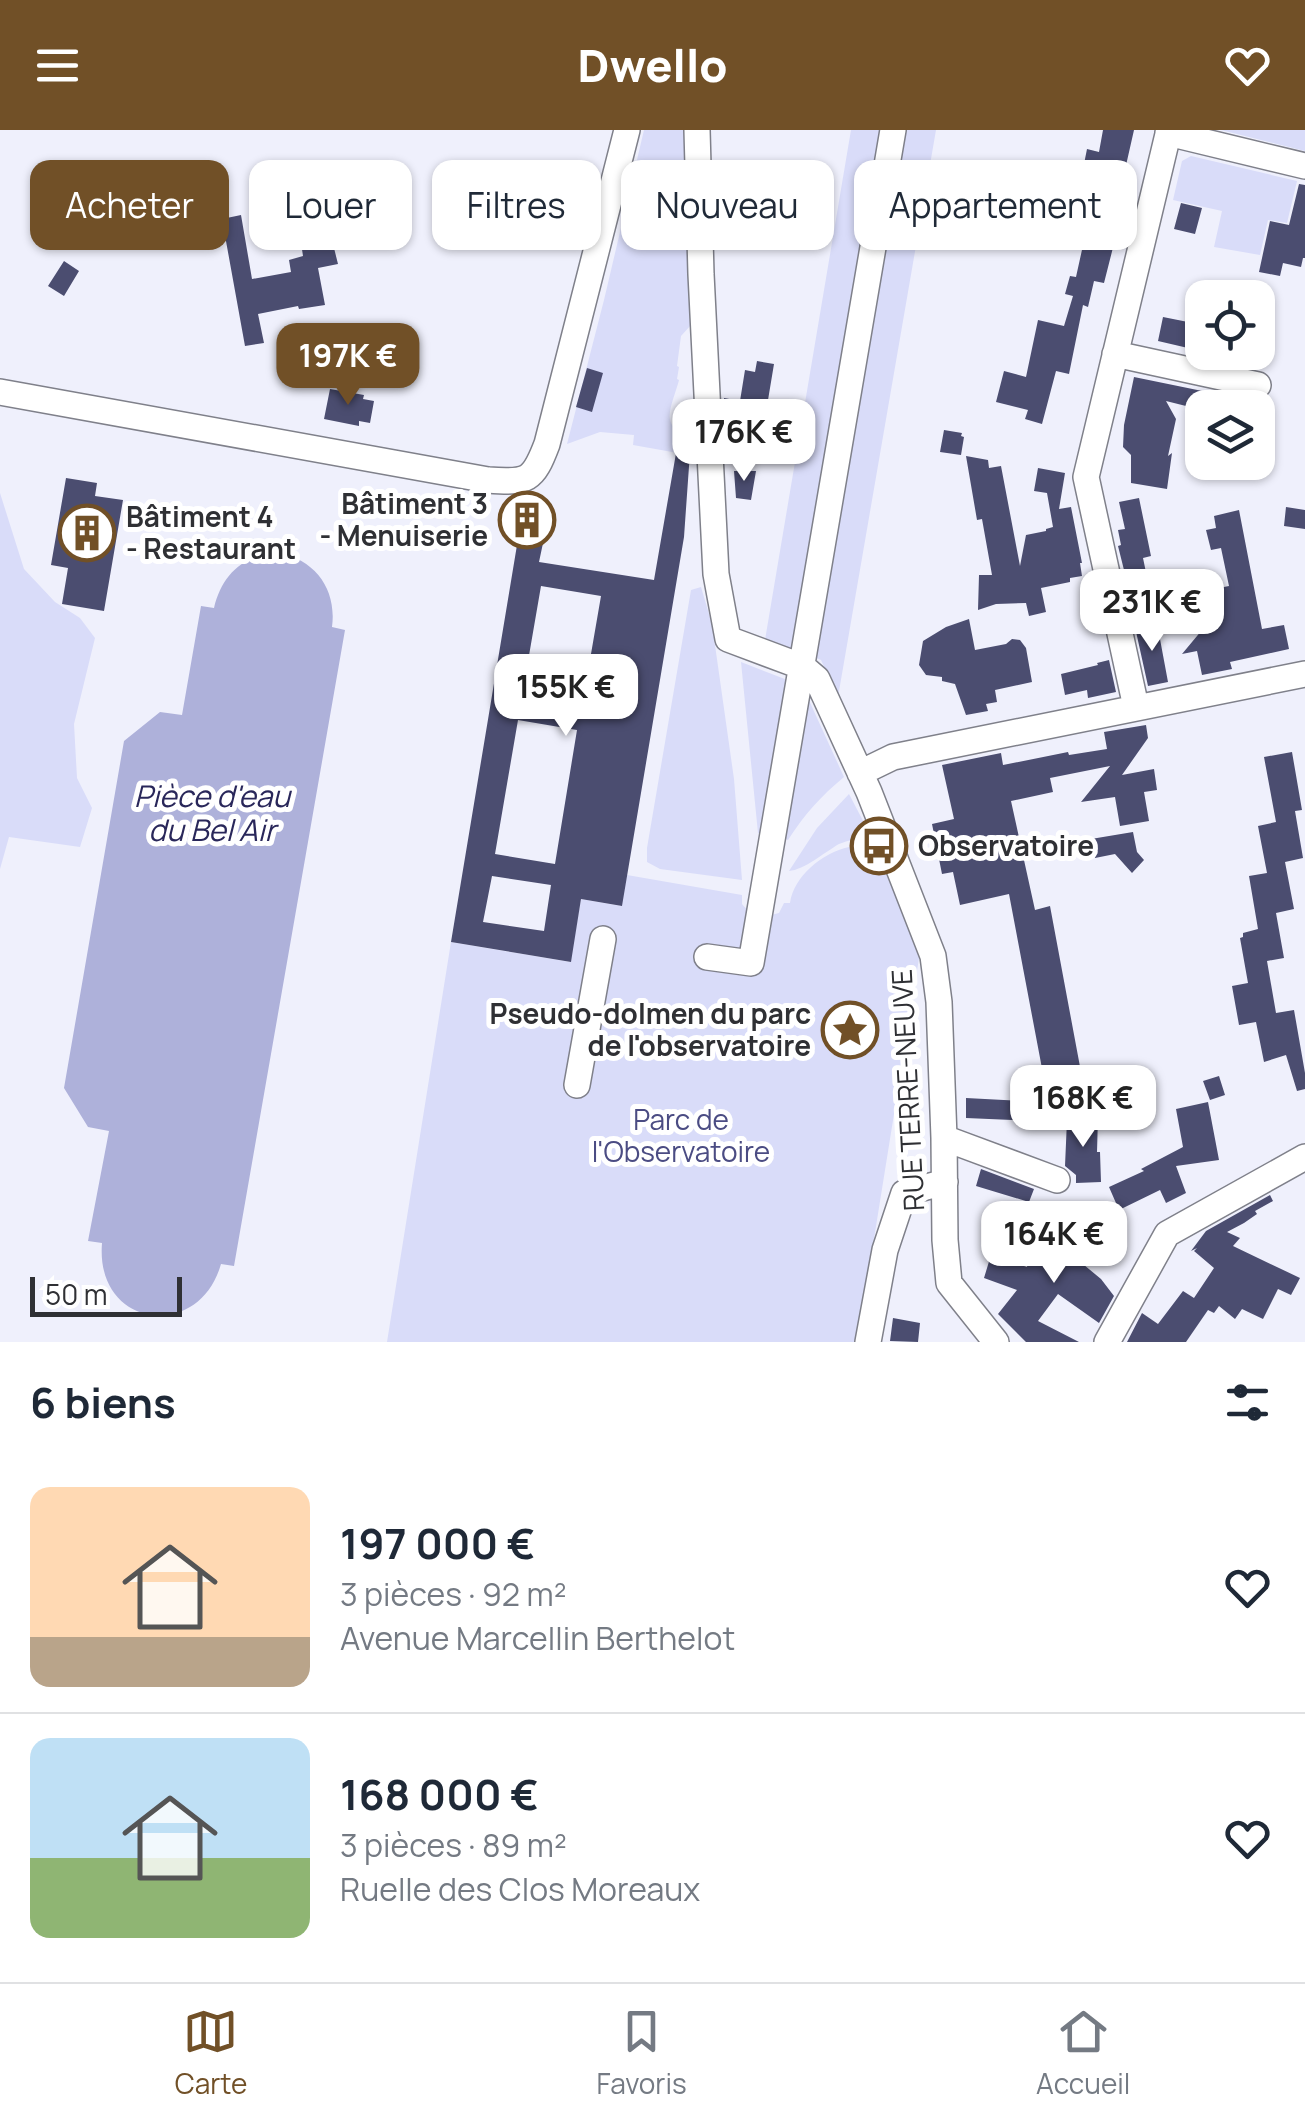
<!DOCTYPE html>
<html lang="fr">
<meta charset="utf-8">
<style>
:root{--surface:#fff;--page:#f2f2f3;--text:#1f2937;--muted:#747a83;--line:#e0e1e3;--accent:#715027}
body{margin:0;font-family:Manrope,sans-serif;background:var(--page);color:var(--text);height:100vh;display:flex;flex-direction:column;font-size:38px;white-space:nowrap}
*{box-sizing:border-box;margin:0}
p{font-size:32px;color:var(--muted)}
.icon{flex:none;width:55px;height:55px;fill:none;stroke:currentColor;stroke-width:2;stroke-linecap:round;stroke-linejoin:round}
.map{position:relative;height:1212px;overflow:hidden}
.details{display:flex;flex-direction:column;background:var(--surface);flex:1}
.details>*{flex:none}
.guide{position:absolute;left:30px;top:30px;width:1245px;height:90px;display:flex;gap:20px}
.tools{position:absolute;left:1185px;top:150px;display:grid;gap:20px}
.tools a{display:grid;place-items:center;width:90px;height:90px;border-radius:20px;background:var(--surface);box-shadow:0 2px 8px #0004;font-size:50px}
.scale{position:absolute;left:30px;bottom:25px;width:152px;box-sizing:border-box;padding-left:10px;border:5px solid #2f3034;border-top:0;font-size:28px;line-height:35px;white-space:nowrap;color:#2f3034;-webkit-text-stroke:8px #fff;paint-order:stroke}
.price{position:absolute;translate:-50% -85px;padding:0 22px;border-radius:20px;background:#fff;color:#222;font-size:32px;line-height:65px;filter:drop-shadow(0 2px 5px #0008)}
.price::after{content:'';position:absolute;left:50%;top:60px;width:30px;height:22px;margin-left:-15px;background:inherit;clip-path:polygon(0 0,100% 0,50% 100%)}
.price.active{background:var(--accent);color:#fff}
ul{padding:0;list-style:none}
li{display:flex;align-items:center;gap:30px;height:250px;padding:0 30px}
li+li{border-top:2px solid var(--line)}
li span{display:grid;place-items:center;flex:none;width:280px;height:200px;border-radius:20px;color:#555}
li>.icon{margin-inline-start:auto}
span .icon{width:120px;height:120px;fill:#fffc;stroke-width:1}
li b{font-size:42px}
h2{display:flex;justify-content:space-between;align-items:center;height:120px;padding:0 30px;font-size:42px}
.pill{padding:0 35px;border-radius:20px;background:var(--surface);box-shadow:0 2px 8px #0004;font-size:35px;line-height:90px}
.pill.active{background:var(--accent);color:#fff}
header{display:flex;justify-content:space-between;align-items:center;height:130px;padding:0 30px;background:var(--accent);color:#fff;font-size:45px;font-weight:800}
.tabs{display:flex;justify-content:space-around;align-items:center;height:140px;border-top:2px solid var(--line);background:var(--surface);font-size:28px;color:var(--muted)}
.tabs a{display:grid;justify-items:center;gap:5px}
.tabs .active{color:var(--accent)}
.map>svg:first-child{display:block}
.green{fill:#d9dcf9}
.water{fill:#aeb1da}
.building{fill:#4b4d70;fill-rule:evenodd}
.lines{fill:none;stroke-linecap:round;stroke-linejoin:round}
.minor-casing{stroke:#7f808a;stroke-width:28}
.minor{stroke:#fff;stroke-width:25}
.labels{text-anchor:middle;stroke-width:10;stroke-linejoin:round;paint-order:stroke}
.poi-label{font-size:28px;font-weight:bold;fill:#2f3034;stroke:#fff;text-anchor:end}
.street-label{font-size:28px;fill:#2f3034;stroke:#fff}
.park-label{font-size:28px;fill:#4b4c83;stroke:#fff}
.water-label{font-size:30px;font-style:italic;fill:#29275a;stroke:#fff}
</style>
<header><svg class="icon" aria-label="menu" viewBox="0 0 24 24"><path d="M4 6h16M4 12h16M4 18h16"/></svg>Dwello<svg class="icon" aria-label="heart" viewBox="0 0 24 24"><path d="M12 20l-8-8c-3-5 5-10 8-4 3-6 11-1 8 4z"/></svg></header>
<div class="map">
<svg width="1305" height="1212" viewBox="0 0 1305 1212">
<rect width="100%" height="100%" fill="#eff0fc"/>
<path class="green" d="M644,0H686L691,195L681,206L677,236L679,237L677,249L679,250C676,262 668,280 670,289C671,297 679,303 683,309C686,314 687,320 689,325L633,315L634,305L600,302L567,314L604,170Z
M851,0H885L796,520L765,510Z
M902,0H936L838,567L821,530L814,527Z
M1221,0H1305V21Z
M1191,26L1297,51L1287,93L1268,90L1260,125L1214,117L1222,81L1173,70L1182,31Z
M0,363L24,439L55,472L80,488L95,508L74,594L77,648L92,678L80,717L9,707L0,739Z
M701,457L712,494L734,649L742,750L660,739L647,732V718L691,460Z
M741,532L790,551L764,705L758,703Z
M807,566L844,647C821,666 804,685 788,710L783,708Z
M849,664L871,706C860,708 849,710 839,714C825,722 804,740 789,741L817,698Z
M872,712L920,822L873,1115L859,1212H387L451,812L570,832L581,769L621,776L627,745L742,765V774C750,785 767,787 779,783L784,773H790C794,746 822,723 849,717L856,721Z"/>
<path class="water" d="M279,423C316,430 337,460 332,497L345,500L234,1136L221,1134C199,1212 95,1199 102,1113L88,1111L109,1001L88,997L64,958L124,611L160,582L182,585L201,476L214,478C222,444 244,424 279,423Z"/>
<path class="building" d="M1103,0H1134L1122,53L1110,51L1103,83L1121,86L1104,153L1094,151L1088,177L1083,175L1069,244L1056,241L1042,294L1025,289L1028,280L996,272L1004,241L1026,247L1038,190L1064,196L1073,166L1065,164L1070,146L1076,147L1089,88L1043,77L1051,42L1081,49L1087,19L1099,22Z
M1299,54L1305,55V128H1303L1301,137L1283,133L1280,146L1259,142L1270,91L1289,95Z
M756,67L802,70L797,96L758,93V90H755Z
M1181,73L1202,78L1195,104L1174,99Z
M241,85L252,149L291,142L289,130L303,126L298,93L326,86L338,134L318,138L325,175L299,179L298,176L258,184L264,213L245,216L222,89Z
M64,131L79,141L64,166L48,156Z
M1163,187L1188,192L1202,190V208L1189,211L1188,218L1158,211Z
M757,231L774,234L762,306L741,304L742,331L727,330L724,268L740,271L745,240L755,242Z
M587,238L603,243L592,282L576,277Z
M1134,247L1251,271L1250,278H1202V280L1166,271L1176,289L1168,326L1172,323L1167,359L1131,353V325L1123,317L1124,295Z
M330,259L364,265L363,269L374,271L370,293L359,291V296L324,289Z
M944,300L962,303L961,306L964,307L961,325L940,322Z
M679,306L691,308L684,407L622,776L581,769L571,832L451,812L519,403L505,401L509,372L550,380L539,432L654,450ZM541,456L601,466L582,576L522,566ZM518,590L577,600L555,734L495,724ZM492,746L551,755L544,801L483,792Z
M966,326L988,330L989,338L1001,336L1020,436L1026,405L1046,401V399L1053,397L1047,363L1034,361L1038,338L1065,343L1059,379L1071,377L1082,433H1080L1082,446L1070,448V452L1041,458L1046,482L1029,486L1026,473L996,474L978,480L979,445H992L982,389L977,390Z
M734,341H756L751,370L736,368Z
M66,348L97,353L95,366L123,370L104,481L62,474L68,438L51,435Z
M1139,368L1151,426L1143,428L1148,452L1128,456L1118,416L1121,415L1118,400L1125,399L1119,372Z
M1286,377L1305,380V399L1284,396Z
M1239,380L1262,499L1284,495L1289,519L1230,532L1232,539L1202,545L1197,521L1182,524L1217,482L1183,489L1179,469L1189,466V464L1229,456L1221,418L1211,420L1206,400L1216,398L1214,386Z
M969,489L975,520L1006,514L1012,509L1020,510L1026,518L1032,552L995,560L997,572L986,574L988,581L966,585L955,554L942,551V547L926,545L919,535L923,511L946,497Z
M1157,493L1168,552L1148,556L1135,497Z
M1109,530L1116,562L1088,568L1087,560L1065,565L1061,544L1098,535L1097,533Z
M1146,595L1148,608L1122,645L1154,639L1157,660L1144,662L1149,691L1120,696L1115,667L1081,672L1110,636L1050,648L1053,662L1011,671L1035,780L1050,776L1081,942L1044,949L1009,764L960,775L953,742L942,744L932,694L954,689L942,635L1001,623L1003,635L1068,622L1069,625L1107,619L1104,602Z
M1292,622L1302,680L1295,681L1303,728L1285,732L1294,779L1276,783L1284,828L1267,831L1276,883L1294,880L1305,943V959L1297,961L1286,925L1264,932L1256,892L1239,895L1232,856L1248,853L1240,808L1243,807V803L1258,799L1249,746L1267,743L1258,696L1276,692L1264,627Z
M1133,702L1137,722L1144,730L1132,743L1115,724L1095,728L1091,709Z
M1219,946L1225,965L1210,970L1203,951Z
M966,968L1062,973L1061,992L966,988Z
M1208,972L1219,1030L1176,1036L1186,1063L1166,1073L1160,1060L1119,1080L1109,1057L1144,1041L1141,1039L1183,1017L1176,979Z
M1098,986L1097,1022H1100L1101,1052L1076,1053V1045L1065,1036L1067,990Z
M981,1039L1034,1059L1029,1072L976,1056Z
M1270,1065L1273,1071L1255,1081L1257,1084L1244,1093L1227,1102L1240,1108L1233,1116L1300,1148L1291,1165L1278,1159L1263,1189L1242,1179L1235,1189L1219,1176L1214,1183L1208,1180L1186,1212H1127L1142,1183L1158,1194L1183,1161L1194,1168L1214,1138L1194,1121L1197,1118L1191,1121L1206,1101Z
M1107,1087L1119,1107L1078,1130L1101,1149L1114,1166L1099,1193L1058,1164L1038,1191L1079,1212H1026L998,1184L1017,1160L984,1148L991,1125L1027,1137L1028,1131L1038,1135L1046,1126L1056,1135L1078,1108L1076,1104Z
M893,1188L920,1193L918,1212L890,1211Z"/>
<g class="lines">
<g class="minor-casing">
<path id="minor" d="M697,0L701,144L716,444L728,509L803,537L817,549L869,662L933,826L939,872L944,1008L945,1110L949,1153L996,1212
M1168,3L1305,36
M1115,224L1258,255
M0,262L488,350C528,353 533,351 547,314L627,0
M1136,577L1086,347L1169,0
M860,643L893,627L1305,544
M707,827L751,833L893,0
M577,955L603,809
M944,1008L1057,1050
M868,1212L885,1120L904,1063L945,1052
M1107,1212L1167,1104L1305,1027"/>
</g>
<use href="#minor" class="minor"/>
</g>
<defs>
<g id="building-ring" transform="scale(2.875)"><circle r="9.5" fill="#fff" stroke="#715027" stroke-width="1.5"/><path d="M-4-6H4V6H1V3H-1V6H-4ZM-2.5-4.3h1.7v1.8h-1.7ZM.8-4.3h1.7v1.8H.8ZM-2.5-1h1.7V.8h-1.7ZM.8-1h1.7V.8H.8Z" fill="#715027"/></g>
<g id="bus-ring" transform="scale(2.875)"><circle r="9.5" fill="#fff" stroke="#715027" stroke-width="1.5"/><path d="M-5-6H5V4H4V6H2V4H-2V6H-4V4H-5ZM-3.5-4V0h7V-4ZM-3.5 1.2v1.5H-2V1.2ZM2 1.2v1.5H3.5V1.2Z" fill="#715027"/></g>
<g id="sight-ring" transform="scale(2.875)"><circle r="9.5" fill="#fff" stroke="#715027" stroke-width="1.5"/><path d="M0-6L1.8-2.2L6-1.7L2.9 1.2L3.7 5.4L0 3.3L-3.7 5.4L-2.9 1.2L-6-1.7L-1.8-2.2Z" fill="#715027"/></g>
</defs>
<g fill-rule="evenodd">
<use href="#building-ring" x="527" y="390"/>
<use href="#building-ring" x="87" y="403"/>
<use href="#bus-ring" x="879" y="716"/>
<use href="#sight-ring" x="850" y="900"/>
</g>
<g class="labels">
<g class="poi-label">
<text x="488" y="384">Bâtiment 3<tspan x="488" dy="32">- Menuiserie</tspan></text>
<text x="126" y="397" text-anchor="start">Bâtiment 4<tspan x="126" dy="32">- Restaurant</tspan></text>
<text x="918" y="726" text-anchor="start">Observatoire</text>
<text x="811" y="894">Pseudo-dolmen du parc<tspan x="811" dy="32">de l'observatoire</tspan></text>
</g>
<g class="street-label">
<text transform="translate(908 960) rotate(-93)" y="10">RUE TERRE-NEUVE</text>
</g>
<g class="park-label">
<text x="681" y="1000">Parc de<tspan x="681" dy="32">l'Observatoire</tspan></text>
</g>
<g class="water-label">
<text x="212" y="677">Pièce d'eau<tspan x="212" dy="34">du Bel Air</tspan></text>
</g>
</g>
</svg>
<div class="tools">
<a><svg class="icon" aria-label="locate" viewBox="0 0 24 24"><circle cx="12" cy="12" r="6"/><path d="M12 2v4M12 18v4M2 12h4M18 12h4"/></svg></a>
<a><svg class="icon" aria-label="layers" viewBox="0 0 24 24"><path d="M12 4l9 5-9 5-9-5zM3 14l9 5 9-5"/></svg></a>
</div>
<div class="scale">50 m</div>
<b class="price active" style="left:348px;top:278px">197K €</b>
<b class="price" style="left:744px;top:354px">176K €</b>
<b class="price" style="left:1152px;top:524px">231K €</b>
<b class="price" style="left:566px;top:609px">155K €</b>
<b class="price" style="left:1083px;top:1020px">168K €</b>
<b class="price" style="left:1054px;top:1156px">164K €</b>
<div class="guide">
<a class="pill active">Acheter</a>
<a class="pill">Louer</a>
<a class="pill">Filtres</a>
<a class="pill">Nouveau</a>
<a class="pill">Appartement</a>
</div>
</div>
<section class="details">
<h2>6 biens<svg class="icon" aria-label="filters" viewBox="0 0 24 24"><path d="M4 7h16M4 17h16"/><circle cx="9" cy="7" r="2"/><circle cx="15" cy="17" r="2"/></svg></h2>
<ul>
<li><span style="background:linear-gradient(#ffd9b3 75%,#b9a48a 0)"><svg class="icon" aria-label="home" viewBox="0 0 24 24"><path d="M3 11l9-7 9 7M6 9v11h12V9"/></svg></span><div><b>197 000 €</b><p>3 pièces · 92 m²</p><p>Avenue Marcellin Berthelot</p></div><svg class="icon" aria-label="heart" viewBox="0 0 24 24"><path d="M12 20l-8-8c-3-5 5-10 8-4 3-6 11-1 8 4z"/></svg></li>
<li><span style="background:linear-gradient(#bfe0f5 60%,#8fb573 0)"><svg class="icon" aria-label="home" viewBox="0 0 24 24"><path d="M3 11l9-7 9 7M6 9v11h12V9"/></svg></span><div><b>168 000 €</b><p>3 pièces · 89 m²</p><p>Ruelle des Clos Moreaux</p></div><svg class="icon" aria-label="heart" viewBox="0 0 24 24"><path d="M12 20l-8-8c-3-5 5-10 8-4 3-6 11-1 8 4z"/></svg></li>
</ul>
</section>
<nav class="tabs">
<a class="active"><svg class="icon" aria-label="map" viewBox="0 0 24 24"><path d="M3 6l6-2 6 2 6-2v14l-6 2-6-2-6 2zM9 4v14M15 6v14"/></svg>Carte</a>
<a><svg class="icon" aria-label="saved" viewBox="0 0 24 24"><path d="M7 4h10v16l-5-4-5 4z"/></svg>Favoris</a>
<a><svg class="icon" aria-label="home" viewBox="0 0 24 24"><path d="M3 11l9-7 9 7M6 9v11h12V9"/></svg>Accueil</a>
</nav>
